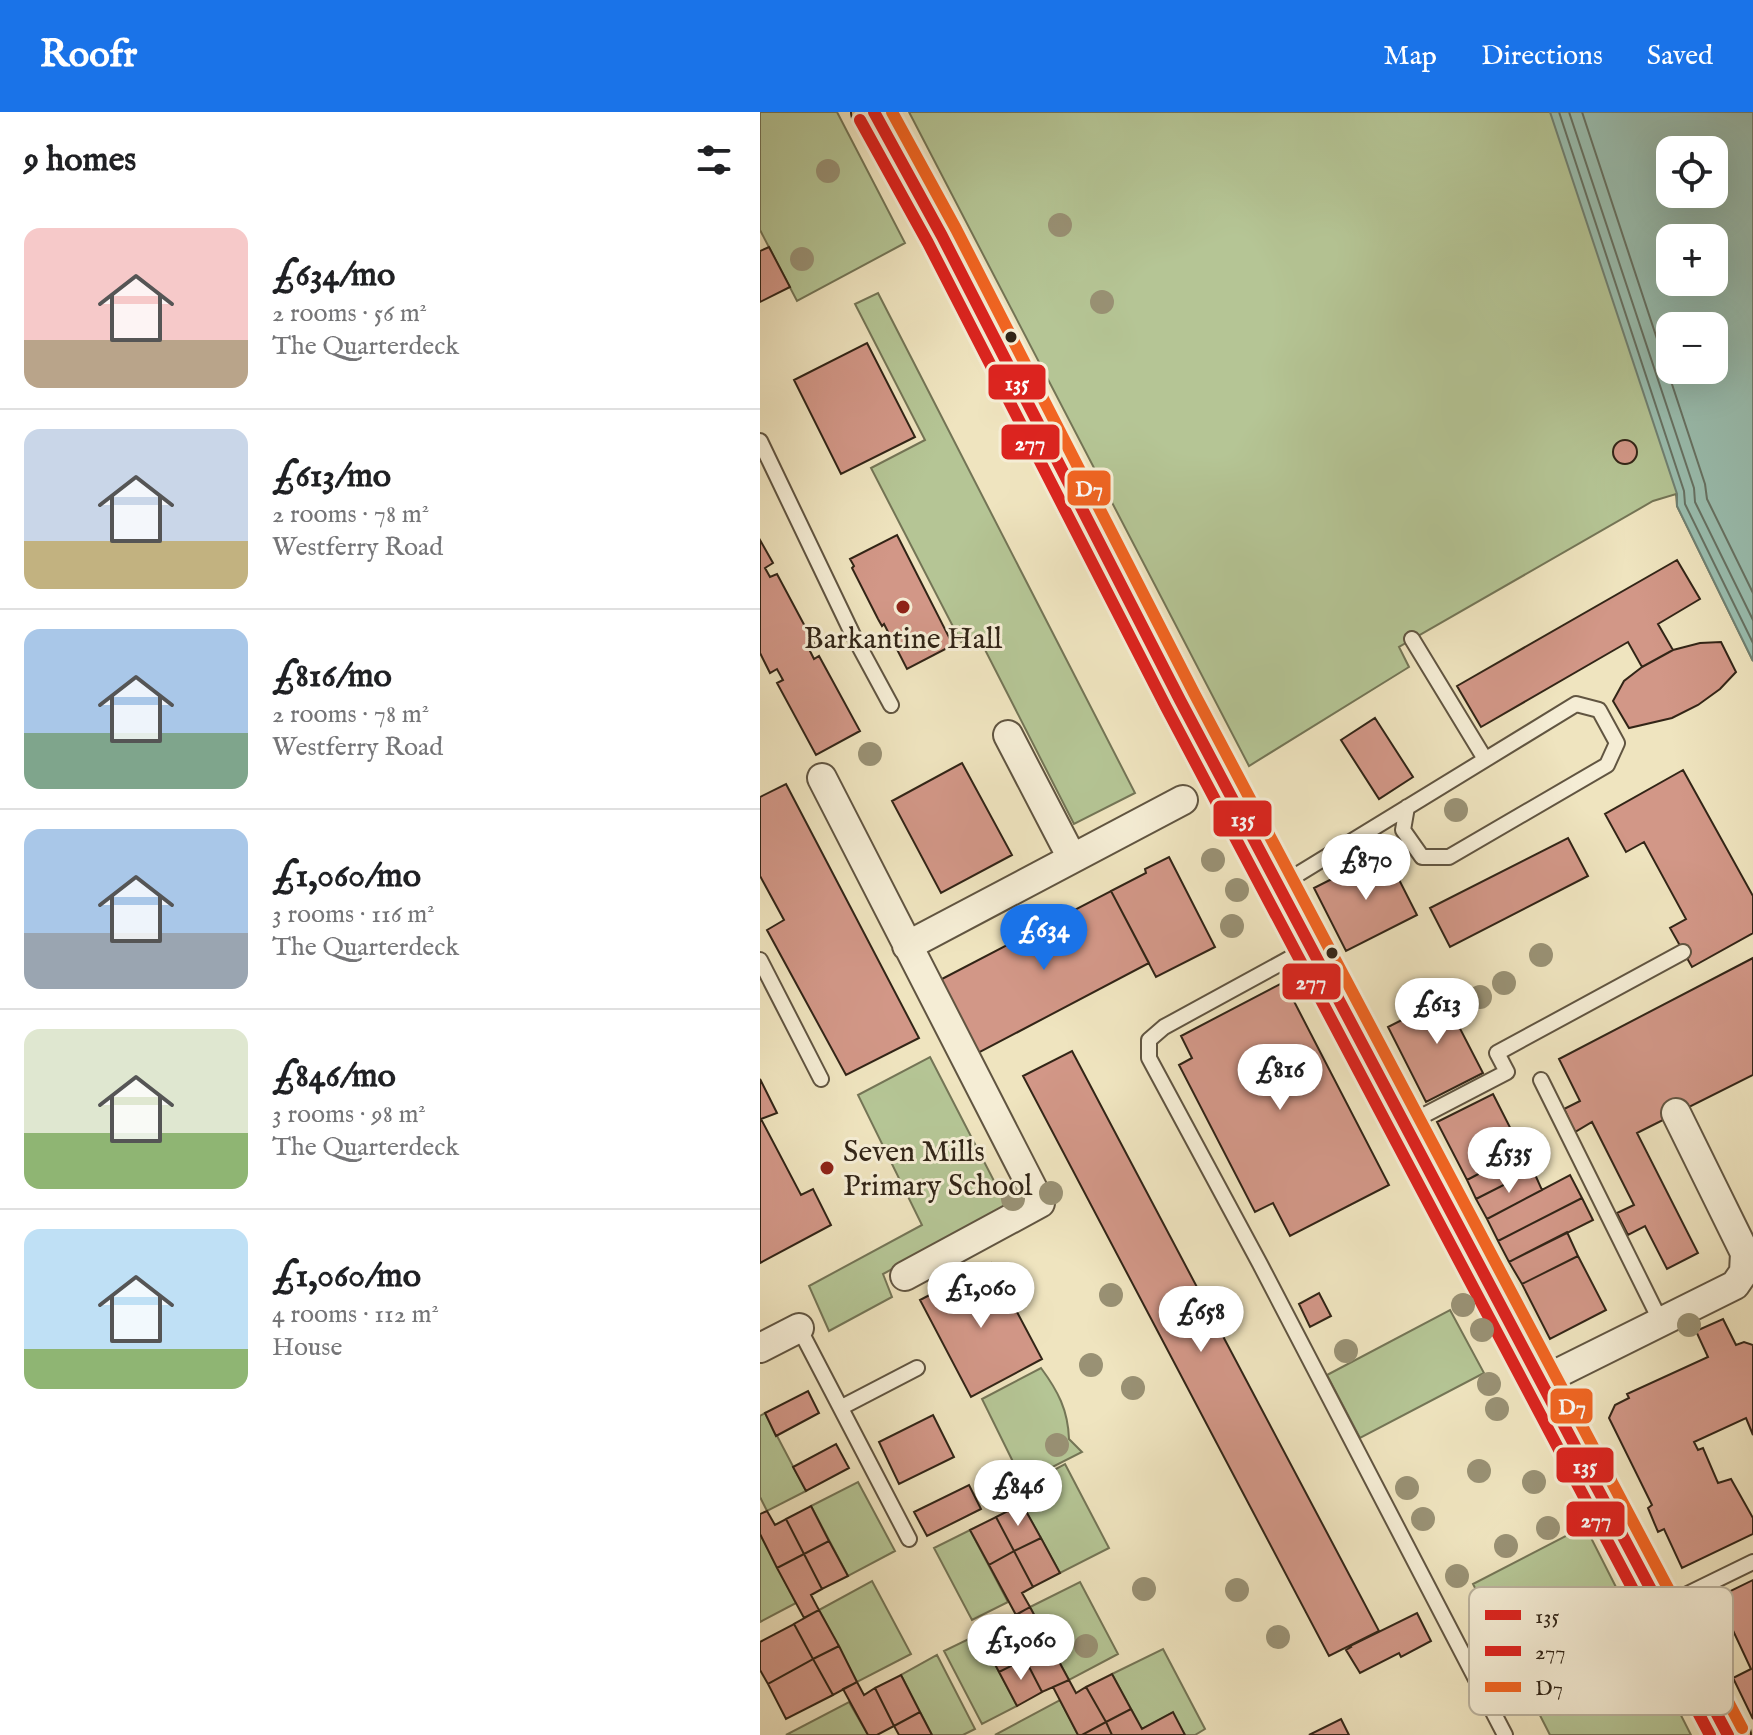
<!DOCTYPE html>
<meta charset="utf-8">
<style>
:root{--surface:#fff;--page:#f2f2f2;--text:#202124;--muted:#757577;--line:#e0e0e0;--accent:#1a73e8}
body{margin:0;font-family:"IM FELL English",serif;background:var(--page);color:var(--text);height:100vh;display:flex;flex-direction:column;font-size:30px;white-space:nowrap}
*{box-sizing:border-box;margin:0}
p{font-size:26px;color:var(--muted)}
.icon{flex:none;width:44px;height:44px;fill:none;stroke:currentColor;stroke-width:2;stroke-linecap:round;stroke-linejoin:round}
.map{position:relative;flex:1;overflow:hidden}
.panel{display:flex;flex-direction:column;background:var(--surface);width:760px}
.panel>*{flex:none}
.fabs{position:absolute;left:896px;top:24px;display:grid;gap:16px}
.fabs a{display:grid;place-items:center;width:72px;height:72px;border-radius:16px;background:var(--surface);box-shadow:0 8px 32px #0002;font-size:40px}
.price{position:absolute;translate:-50% -68px;padding:0 18px;border-radius:28px;background:#fff;color:#222;font-size:26px;line-height:52px;filter:drop-shadow(0 2px 4px #0008)}
.price::after{content:'';position:absolute;left:50%;top:48px;width:24px;height:18px;margin-left:-12px;background:inherit;clip-path:polygon(0 0,100% 0,50% 100%)}
.price.active{background:var(--accent);color:#fff}
ul{padding:0;list-style:none}
li{display:flex;align-items:center;gap:24px;height:200px;padding:0 24px}
li+li{border-top:2px solid var(--line)}
li span{display:grid;place-items:center;flex:none;width:224px;height:160px;border-radius:16px;color:#555}
li>.icon{margin-inline-start:auto}
span .icon{width:96px;height:96px;fill:#fffc;stroke-width:1}
li b{font-size:34px}
h2{display:flex;justify-content:space-between;align-items:center;height:96px;padding:0 24px;font-size:34px}
header{display:flex;align-items:center;gap:48px;box-sizing:border-box;height:112px;padding:0 40px;background:var(--accent);color:#fff}
header strong{font-size:38px}
nav{display:flex;gap:44px;margin-inline-start:auto;font-size:28px}
main{display:flex;flex:1;min-height:0}
.map>svg:first-child{display:block}
.green{fill:#b5c595;stroke:#747556;stroke-width:2;fill-rule:evenodd}
.water{fill:#9abfb1;stroke:#708173;stroke-width:2;fill-rule:evenodd}
.lines{fill:none;stroke-linecap:round;stroke-linejoin:round}
.shore{stroke:#667264;stroke-width:2}
.building{fill:#d29787;stroke:#322517;stroke-width:2}
.lane-casing{stroke:#615541;stroke-width:18}
.street-casing{stroke:#615541;stroke-width:32}
.primary-casing{stroke:#322517;stroke-width:48}
.lane{stroke:#f5edd5;stroke-width:14}
.street{stroke:#f5edd5;stroke-width:28}
.primary{stroke:#e8c280;stroke-width:44}
.bus-1-casing{stroke:#f5edd5;stroke-width:18}
.bus-2-casing{stroke:#f5edd5;stroke-width:18}
.bus-3-casing{stroke:#f5edd5;stroke-width:18}
.bus-1{stroke:#dc241f;stroke-width:12}
.bus-2{stroke:#dc241f;stroke-width:12}
.bus-3{stroke:#f26522;stroke-width:12}
.tree{fill:#999174}
.bus-dot{fill:#322517;stroke:#f5edd5;stroke-width:3}
.poi-dot{fill:#8f2418;stroke:#f5edd5;stroke-width:3}
.labels{text-anchor:middle;stroke-width:6;stroke-linejoin:round;paint-order:stroke}
.poi-label{font-size:30px;fill:#322517;stroke:#f5edd5}
.key{fill:#f5edd5;stroke:#bab19c;stroke-width:2}
.key-label{font-size:22px;fill:#322517}
.line-badge{stroke:#f5edd5;stroke-width:3}
.badge-label{font-size:22px;text-anchor:middle;font-weight:bold;fill:#fff}
</style>
<header>
<strong>Roofr</strong>
<nav><a>Map</a><a>Directions</a><a>Saved</a></nav>
</header>
<main>
<section class="panel">
<h2>9 homes<svg class="icon" aria-label="filters" viewBox="0 0 24 24"><path d="M4 7h16M4 17h16"/><circle cx="9" cy="7" r="2"/><circle cx="15" cy="17" r="2"/></svg></h2>
<ul>
<li><span style="background:linear-gradient(#f6c9c9 70%,#b9a48a 0)"><svg class="icon" aria-label="home" viewBox="0 0 24 24"><path d="M3 11l9-7 9 7M6 9v11h12V9"/></svg></span><div><b>£634/mo</b><p>2 rooms · 56 m²</p><p>The Quarterdeck</p></div></li>
<li><span style="background:linear-gradient(#c9d6e8 70%,#c2b280 0)"><svg class="icon" aria-label="home" viewBox="0 0 24 24"><path d="M3 11l9-7 9 7M6 9v11h12V9"/></svg></span><div><b>£613/mo</b><p>2 rooms · 78 m²</p><p>Westferry Road</p></div></li>
<li><span style="background:linear-gradient(#a9c7e8 65%,#7fa58c 0)"><svg class="icon" aria-label="home" viewBox="0 0 24 24"><path d="M3 11l9-7 9 7M6 9v11h12V9"/></svg></span><div><b>£816/mo</b><p>2 rooms · 78 m²</p><p>Westferry Road</p></div></li>
<li><span style="background:linear-gradient(#a9c7e8 65%,#9aa5b1 0)"><svg class="icon" aria-label="home" viewBox="0 0 24 24"><path d="M3 11l9-7 9 7M6 9v11h12V9"/></svg></span><div><b>£1,060/mo</b><p>3 rooms · 116 m²</p><p>The Quarterdeck</p></div></li>
<li><span style="background:linear-gradient(#dfe7d0 65%,#8fb573 0)"><svg class="icon" aria-label="home" viewBox="0 0 24 24"><path d="M3 11l9-7 9 7M6 9v11h12V9"/></svg></span><div><b>£846/mo</b><p>3 rooms · 98 m²</p><p>The Quarterdeck</p></div></li>
<li><span style="background:linear-gradient(#bfe0f5 75%,#8fb573 0)"><svg class="icon" aria-label="home" viewBox="0 0 24 24"><path d="M3 11l9-7 9 7M6 9v11h12V9"/></svg></span><div><b>£1,060/mo</b><p>4 rooms · 112 m²</p><p>House</p></div></li>
</ul>
</section>
<div class="map">
<svg width="993" height="1623" viewBox="0 0 993 1623">
<rect width="100%" height="100%" fill="#efe4bf"/>
<filter id="stains"><feTurbulence type="fractalNoise" baseFrequency=".0025" numOctaves="4"/><feColorMatrix values="0 0 0 0 .2 0 0 0 0 .09 0 0 0 0 .02 0 0 0 .5 -.17"/></filter>
<radialGradient id="worn" r=".72"><stop offset=".6" stop-color="#630" stop-opacity="0"/><stop offset="1" stop-color="#630" stop-opacity=".3"/></radialGradient>
<path class="green" d="M0,0H77L145,131L37,189L0,118Z
M149,0H905L910,38V82H941L993,208V549L917,394L916,382L893,389L639,535L649,555L489,654ZM910,126H954V170H910ZM910,214H954V258H910Z
M118,181L375,681L314,712L217,522L201,530L111,356L165,328L95,192Z
M170,945L247,1094L123,1162L132,1185L69,1219L49,1174L162,1113L98,983Z
M690,1198L724,1261L600,1326L567,1263Z
M281,1256C298,1279 308,1298 309,1327L322,1340L263,1370L222,1287Z
M5,1301L46,1379L7,1399L0,1385V1304Z
M305,1352L349,1436L300,1461L262,1392L272,1386L264,1374Z
M98,1370L135,1439L88,1464L51,1394Z
M825,1414L931,1623H790L713,1472Z
M210,1418L248,1490L212,1508L174,1436Z
M0,1422L36,1491L0,1510Z
M112,1469L151,1542L97,1570L59,1498Z
M320,1470L358,1542L309,1568L270,1495Z
M219,1522L257,1594L222,1612L184,1539Z
M403,1537L445,1617L435,1623H425L412,1601L382,1617L352,1562Z
M177,1543L215,1617L203,1623H172L141,1563Z
M300,1588L318,1623H235Z
M89,1590L108,1623H26Z"/>
<path class="water" d="M790,0H993V549L917,394V382ZM910,38H954V82H910ZM910,126H954V170H910ZM910,214H954V258H910Z"/>
<g class="lines">
<path class="shore" d="M799,0L924,379L925,392L993,531
M809,0L934,376L935,390L993,508
M822,0L945,372L947,387L993,481"/>
</g>
<path class="building" d="M9,135L30,175L0,190V139Z
M107,231L155,325L81,362L34,268Z
M853 340a12 12 0 1 1 24 0a12 12 0 1 1-24 0Z
M137,423L193,533L147,557L124,512L122,514L118,507L92,456L94,454L90,447Z
M0,428L13,451L5,456L10,465L17,462L56,535L50,539L54,547L59,544L100,619L56,643L17,571L23,568L17,557L10,561L0,541Z
M917,448L940,487L898,512L913,538L882,555L868,530L721,615L697,574Z
M961,530L976,560L960,577L938,593L912,606L869,616L853,589L864,569L882,555L913,538L940,531Z
M615,606L653,665L619,687L581,628Z
M202,651L252,743L181,781L132,689Z
M923,658L993,784V821L932,855L910,816L926,807L884,730L866,740L845,702Z
M26,672L159,926L86,963L7,818L24,808L0,764V685Z
M808,726L828,764L690,835L670,796Z
M625,740L657,803L586,839L554,776Z
M409,745L455,835L396,865L351,779L386,761L385,757Z
M351,779L389,851L218,941L180,868Z
M993,846V963L877,1021L938,1141L907,1157L885,1114L868,1123L857,1101L874,1093L832,1010L815,1020L804,997L820,989L799,947Z
M524,870L629,1073L530,1124L513,1091L495,1100L419,953L432,946L421,924Z
M705,876L715,894L694,905L723,961L666,990L628,915Z
M312,939L619,1519L569,1544L263,964Z
M0,967L17,1001L1,1007L41,1083L53,1077L71,1113L0,1151Z
M733,982L762,1039L707,1068L677,1010Z
M762,1039L773,1058L716,1087L707,1068Z
M773,1058L782,1078L727,1107L716,1087Z
M810,1063L822,1086L738,1129L727,1107Z
M822,1086L833,1108L749,1150L738,1129Z
M807,1120L818,1144L762,1172L749,1150Z
M818,1144L846,1198L790,1227L762,1172Z
M231,1151L282,1247L211,1285L160,1188Z
M559,1181L571,1204L550,1215L539,1192Z
M963,1207L976,1233L984,1230L993,1233V1323L986,1306L934,1330L938,1338L943,1336L958,1371L971,1367L993,1406V1422L922,1456L904,1417L898,1420L888,1396L892,1393L849,1306L855,1293L869,1286L867,1282L948,1245L936,1219Z
M48,1279L59,1301L16,1324L5,1301Z
M173,1303L194,1345L139,1372L119,1330Z
M76,1332L89,1356L46,1379L33,1355Z
M209,1373L221,1397L167,1424L154,1400Z
M262,1392L281,1426L254,1439L236,1405Z
M51,1394L69,1429L44,1442L26,1407Z
M7,1399L15,1413L26,1407L44,1442L17,1456L0,1422V1402Z
M236,1405L254,1439L229,1453L210,1418Z
M281,1426L300,1461L273,1475L254,1439Z
M69,1429L88,1464L62,1477L44,1442Z
M254,1439L273,1475L262,1481L270,1495L256,1503L229,1453Z
M44,1442L62,1477L51,1483L59,1498L44,1506L17,1456Z
M993,1468V1607L973,1566L991,1557L970,1512L963,1515L950,1489Z
M270,1495L290,1533L265,1547L244,1509Z
M59,1498L79,1534L53,1547L34,1512Z
M657,1501L671,1529L641,1545L639,1541L600,1561L586,1538L591,1535L590,1534Z
M244,1509L265,1547L239,1560L219,1522Z
M34,1512L53,1547L8,1572L0,1558V1530Z
M290,1533L309,1568L282,1580L265,1547Z
M79,1534L97,1570L73,1583L53,1547Z
M53,1547L73,1583L26,1607L8,1572Z
M265,1547L282,1580L257,1594L239,1560Z
M352,1562L371,1597L346,1610L326,1575Z
M141,1563L160,1600L134,1614L115,1576Z
M309,1568L316,1581L326,1575L346,1610L322,1623H318L293,1575Z
M97,1570L104,1583L115,1576L134,1614L117,1623H108L83,1577Z
M371,1597L382,1617L413,1600L425,1623H352L346,1610Z
M160,1600L172,1623H139L134,1614Z
M581,1607L589,1623H549Z
M346,1610L352,1623H322Z"/>
<g class="lines">
<g class="lane-casing">
<path id="lane" d="M0,329L92,521L131,593
M652,527L725,647
M522,772L816,592L839,598L857,631L847,653L689,745H662L643,718L647,695
M545,838L404,915L389,928V946L500,1152L745,1623
M0,848L61,967
M781,968L901,1210
M649,1011L747,960L737,941L923,840
M39,1216L149,1427
M82,1295L157,1256
M905,1493L993,1450"/>
</g>
<g class="street-casing">
<path id="street" d="M248,623L312,746
M62,666L280,1091L145,1164
M147,834L423,688
M0,1236L39,1216
M782,1269L975,1173L984,1160L985,1141L916,1001"/>
</g>
<g class="primary-casing">
<path id="primary" d="M114,0L182,124L420,588L968,1623"/>
</g>
<use href="#lane" class="lane"/>
<use href="#street" class="street"/>
<use href="#primary" class="primary"/>
<g class="bus-1-casing">
<path id="bus-1" d="M114,0L182,124L420,588L968,1623"/>
</g>
<g class="bus-2-casing">
<path id="bus-2" d="M100,8L168,131L406,595L950,1623"/>
</g>
<g class="bus-3-casing">
<path id="bus-3" d="M132,0L196,117L434,581L982,1616"/>
</g>
<use href="#bus-1" class="bus-1"/>
<use href="#bus-2" class="bus-2"/>
<use href="#bus-3" class="bus-3"/>
</g>
<g class="tree">
<circle cx="68" cy="59" r="12"/>
<circle cx="300" cy="113" r="12"/>
<circle cx="42" cy="147" r="12"/>
<circle cx="342" cy="190" r="12"/>
<circle cx="110" cy="642" r="12"/>
<circle cx="696" cy="698" r="12"/>
<circle cx="453" cy="748" r="12"/>
<circle cx="477" cy="778" r="12"/>
<circle cx="472" cy="814" r="12"/>
<circle cx="781" cy="843" r="12"/>
<circle cx="744" cy="871" r="12"/>
<circle cx="720" cy="885" r="12"/>
<circle cx="291" cy="1081" r="12"/>
<circle cx="253" cy="1087" r="12"/>
<circle cx="351" cy="1183" r="12"/>
<circle cx="703" cy="1193" r="12"/>
<circle cx="929" cy="1213" r="12"/>
<circle cx="722" cy="1218" r="12"/>
<circle cx="586" cy="1239" r="12"/>
<circle cx="331" cy="1253" r="12"/>
<circle cx="729" cy="1272" r="12"/>
<circle cx="373" cy="1276" r="12"/>
<circle cx="737" cy="1297" r="12"/>
<circle cx="297" cy="1333" r="12"/>
<circle cx="719" cy="1359" r="12"/>
<circle cx="774" cy="1370" r="12"/>
<circle cx="647" cy="1376" r="12"/>
<circle cx="663" cy="1407" r="12"/>
<circle cx="788" cy="1416" r="12"/>
<circle cx="746" cy="1434" r="12"/>
<circle cx="697" cy="1464" r="12"/>
<circle cx="384" cy="1477" r="12"/>
<circle cx="477" cy="1478" r="12"/>
<circle cx="518" cy="1525" r="12"/>
<circle cx="326" cy="1534" r="12"/>
</g>
<g class="bus-dot">
<circle cx="251" cy="225" r="7"/>
<circle cx="572" cy="841" r="7"/>
</g>
<g class="poi-dot">
<circle cx="143" cy="495" r="8"/>
<circle cx="67" cy="1056" r="8"/>
</g>
<g class="labels">
<g class="poi-label">
<text x="143" y="536">Barkantine Hall</text>
<text x="83" y="1049" text-anchor="start">Seven Mills<tspan x="83" dy="34">Primary School</tspan></text>
</g>
</g>
<rect x="709" y="1475" width="264" height="128" rx="12" class="key"/>
<rect x="725" y="1498" width="36" height="10" fill="#dc241f"/>
<rect x="725" y="1534" width="36" height="10" fill="#dc241f"/>
<rect x="725" y="1570" width="36" height="10" fill="#f26522"/>
<g class="key-label">
<text x="775" y="1511">135</text>
<text x="775" y="1547">277</text>
<text x="775" y="1583">D7</text>
</g>
<g class="line-badge">
<rect x="227" y="251" width="60" height="38" rx="8" fill="#dc241f"/>
<rect x="240" y="311" width="61" height="38" rx="8" fill="#dc241f"/>
<rect x="306" y="357" width="46" height="38" rx="8" fill="#f26522"/>
<rect x="452" y="687" width="61" height="39" rx="8" fill="#dc241f"/>
<rect x="521" y="850" width="61" height="39" rx="8" fill="#dc241f"/>
<rect x="789" y="1275" width="45" height="38" rx="8" fill="#f26522"/>
<rect x="795" y="1334" width="60" height="38" rx="8" fill="#dc241f"/>
<rect x="805" y="1388" width="61" height="38" rx="8" fill="#dc241f"/>
</g>
<g class="badge-label">
<text x="257" y="278">135</text>
<text x="270" y="338">277</text>
<text x="329" y="384">D7</text>
<text x="483" y="714">135</text>
<text x="551" y="877">277</text>
<text x="812" y="1302">D7</text>
<text x="825" y="1361">135</text>
<text x="836" y="1415">277</text>
</g>
<rect width="100%" height="100%" filter="url(#stains)"/>
<rect width="100%" height="100%" fill="url(#worn)"/>
</svg>
<div class="fabs">
<a><svg class="icon" aria-label="locate" viewBox="0 0 24 24"><circle cx="12" cy="12" r="6"/><path d="M12 2v4M12 18v4M2 12h4M18 12h4"/></svg></a>
<a>+</a>
<a>−</a>
</div>
<b class="price" style="left:606px;top:790px">£870</b>
<b class="price active" style="left:284px;top:860px">£634</b>
<b class="price" style="left:677px;top:934px">£613</b>
<b class="price" style="left:520px;top:1000px">£816</b>
<b class="price" style="left:749px;top:1083px">£535</b>
<b class="price" style="left:221px;top:1218px">£1,060</b>
<b class="price" style="left:441px;top:1242px">£658</b>
<b class="price" style="left:258px;top:1416px">£846</b>
<b class="price" style="left:261px;top:1570px">£1,060</b>
</div>
</main>
